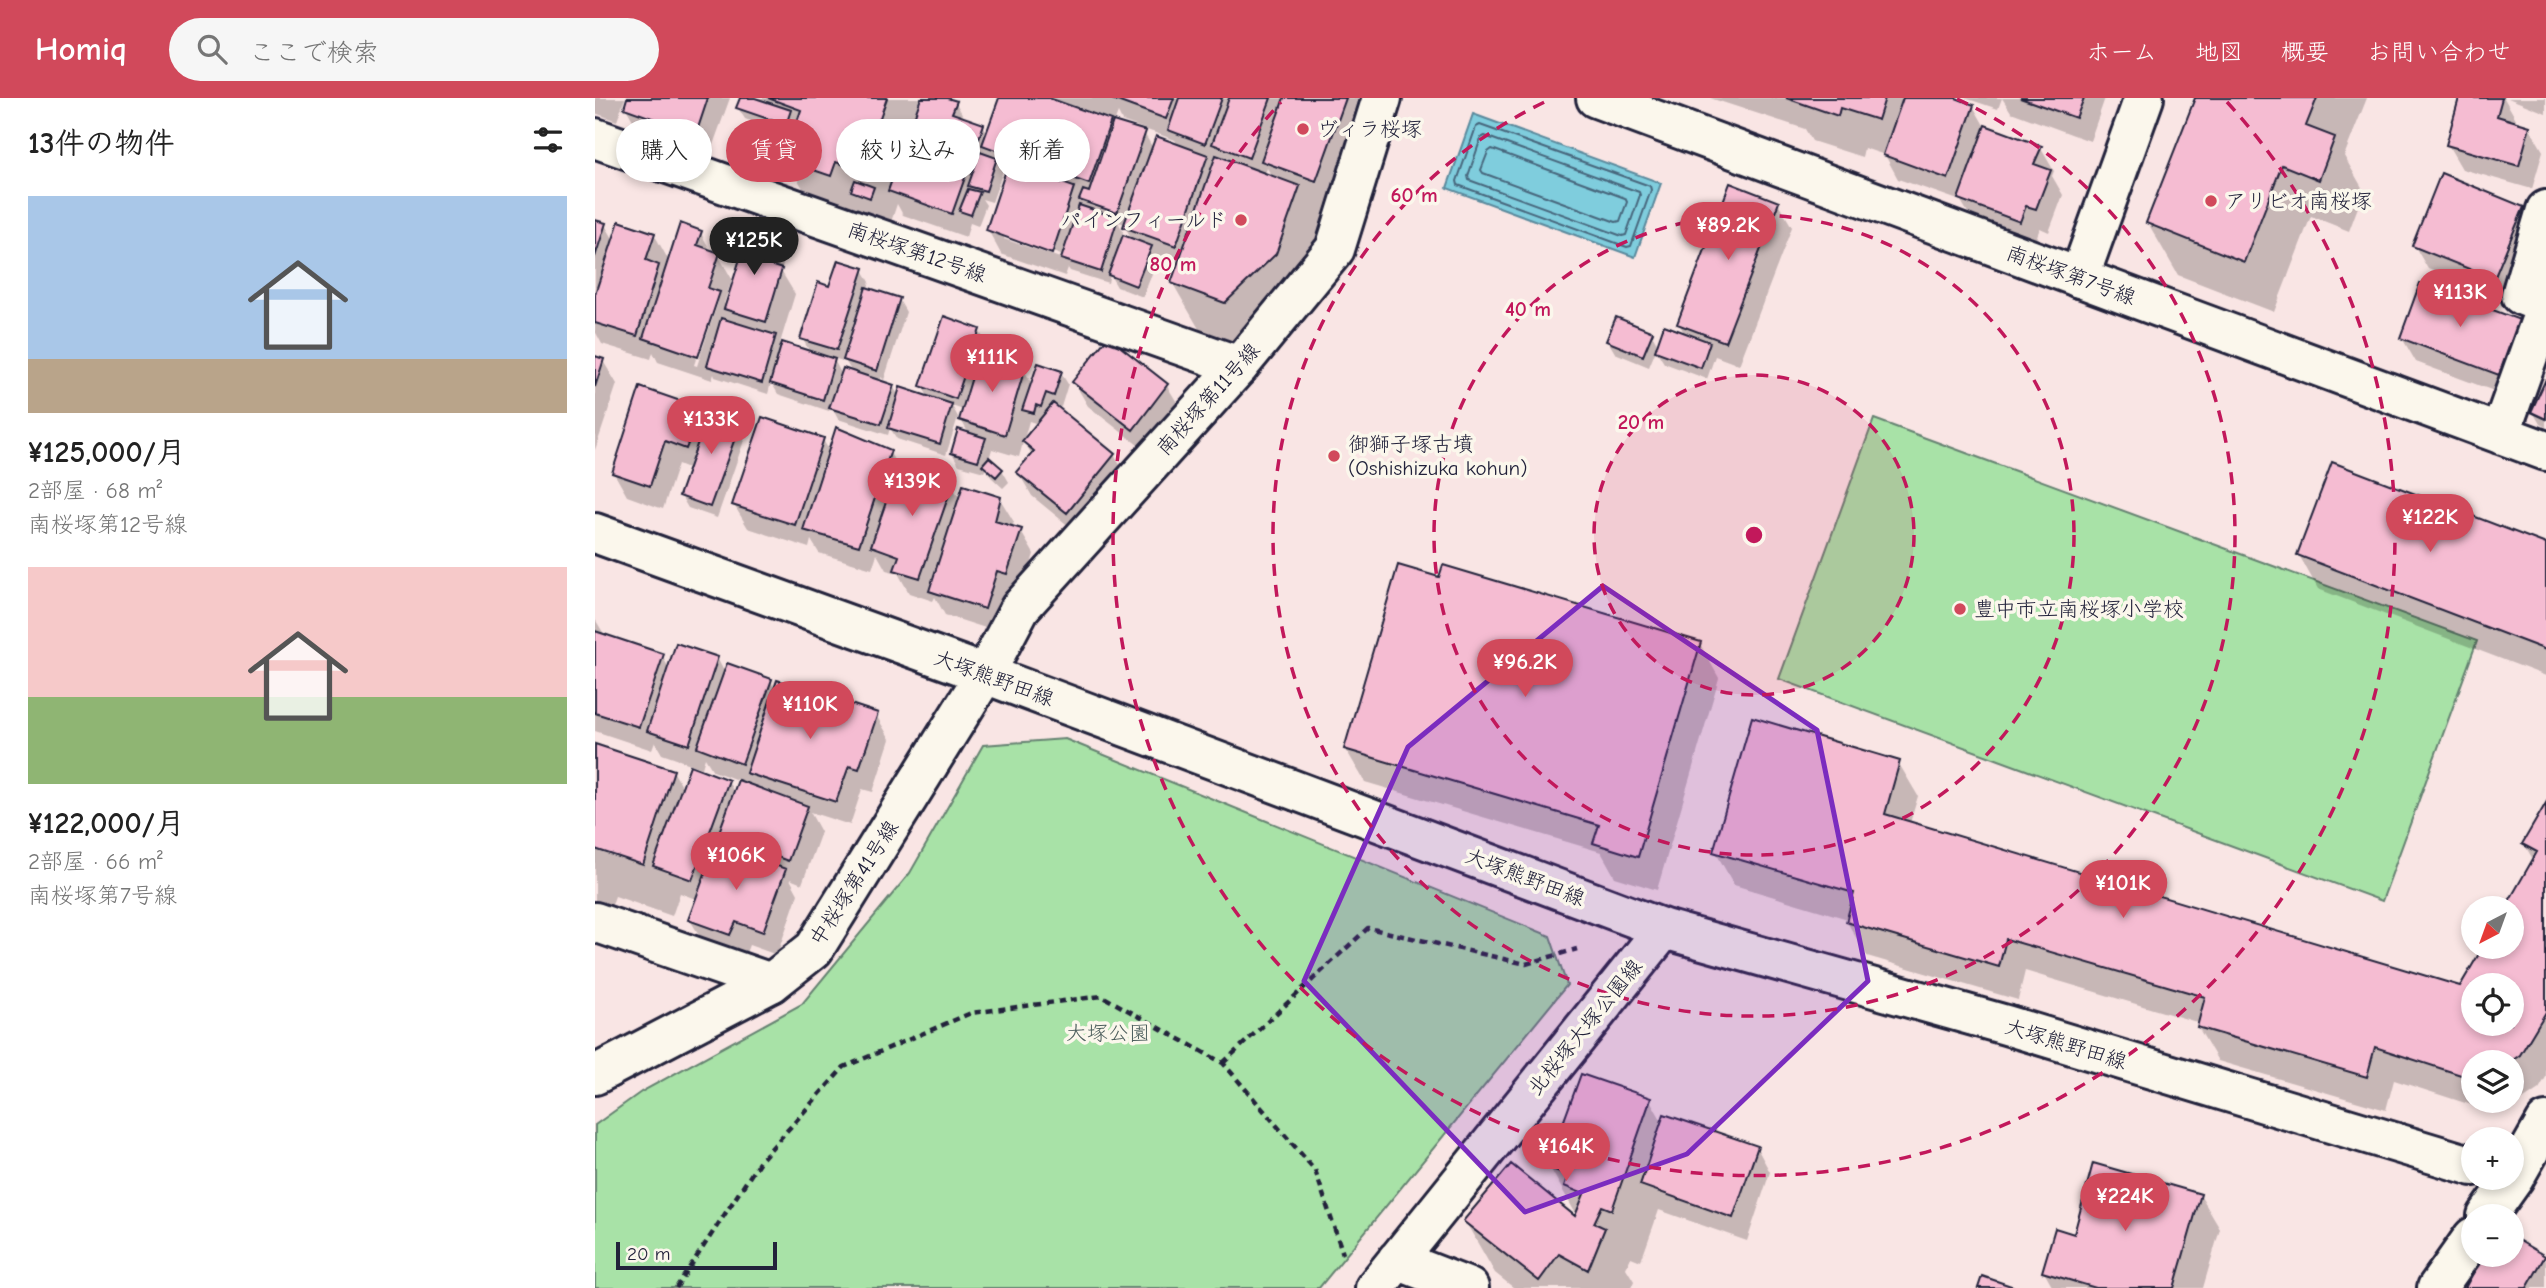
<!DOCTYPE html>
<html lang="ja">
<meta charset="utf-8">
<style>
:root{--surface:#fff;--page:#f6f6f6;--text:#222;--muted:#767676;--accent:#d1495b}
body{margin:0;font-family:"Comic Neue","Klee One",sans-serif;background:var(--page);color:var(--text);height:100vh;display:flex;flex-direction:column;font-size:26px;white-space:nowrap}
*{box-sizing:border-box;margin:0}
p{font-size:23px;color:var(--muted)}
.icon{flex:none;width:38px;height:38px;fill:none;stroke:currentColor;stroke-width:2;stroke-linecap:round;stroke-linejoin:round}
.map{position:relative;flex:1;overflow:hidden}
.panel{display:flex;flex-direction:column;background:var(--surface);width:595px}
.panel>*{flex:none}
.top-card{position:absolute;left:21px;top:21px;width:665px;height:63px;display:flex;gap:14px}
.needle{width:46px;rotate:221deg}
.tools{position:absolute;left:1866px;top:798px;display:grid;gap:14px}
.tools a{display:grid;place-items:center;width:63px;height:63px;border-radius:50%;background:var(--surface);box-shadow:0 4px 10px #0003;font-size:35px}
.scale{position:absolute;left:21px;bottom:18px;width:161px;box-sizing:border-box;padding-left:7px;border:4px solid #22223b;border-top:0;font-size:19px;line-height:24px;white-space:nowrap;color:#22223b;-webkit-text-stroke:5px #fbf7ec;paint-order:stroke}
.price{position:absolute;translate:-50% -60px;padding:0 16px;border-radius:24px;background:var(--accent);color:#fff;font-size:23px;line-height:46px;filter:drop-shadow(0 2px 4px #0008)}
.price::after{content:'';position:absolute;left:50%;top:42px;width:21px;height:16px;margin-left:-10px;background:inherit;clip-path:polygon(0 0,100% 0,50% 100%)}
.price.active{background:#222;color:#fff}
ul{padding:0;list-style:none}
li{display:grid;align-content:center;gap:14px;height:371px;padding:0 28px}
li span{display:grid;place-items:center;height:217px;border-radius:0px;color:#555}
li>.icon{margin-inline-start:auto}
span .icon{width:126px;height:126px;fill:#fffc;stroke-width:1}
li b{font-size:30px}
h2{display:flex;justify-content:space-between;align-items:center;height:84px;padding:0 28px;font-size:30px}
.tag{padding:0 24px;border-radius:32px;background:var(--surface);box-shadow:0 4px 10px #0003;font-size:24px;line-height:63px}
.tag.active{background:var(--accent);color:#fff}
header{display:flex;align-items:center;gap:42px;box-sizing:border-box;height:98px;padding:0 35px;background:var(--accent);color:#fff}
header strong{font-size:33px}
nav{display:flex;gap:38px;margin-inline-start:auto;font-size:24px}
.search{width:490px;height:63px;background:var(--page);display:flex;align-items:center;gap:18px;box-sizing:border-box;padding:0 24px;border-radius:38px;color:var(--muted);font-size:26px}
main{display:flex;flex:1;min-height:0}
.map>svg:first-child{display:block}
.green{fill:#a8e2a7;stroke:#658271;stroke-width:2}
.water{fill:#7fcddd;stroke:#5a899c;stroke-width:2}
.shadow{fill:#0003;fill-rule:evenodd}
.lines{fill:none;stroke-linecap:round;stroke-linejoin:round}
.shore{stroke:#47667c;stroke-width:2}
.building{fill:#f5bcd2;stroke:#22223b;stroke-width:2;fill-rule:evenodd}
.minor-casing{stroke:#22223b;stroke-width:44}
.tertiary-casing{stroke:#22223b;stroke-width:44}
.path{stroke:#22223b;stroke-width:4.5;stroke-dasharray:7 5;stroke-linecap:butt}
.minor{stroke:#fbf7ec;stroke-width:38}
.tertiary{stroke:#fbf7ec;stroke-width:38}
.marked{fill:#7b2cbf;fill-opacity:0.2;stroke:#7b2cbf;stroke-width:5;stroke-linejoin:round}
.ring{fill:none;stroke:#c2185b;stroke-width:3.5;stroke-dasharray:12 9}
.poi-dot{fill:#d1495b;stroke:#fbf7ec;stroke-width:2.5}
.labels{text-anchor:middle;stroke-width:7;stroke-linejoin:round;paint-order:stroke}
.poi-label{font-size:21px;fill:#22223b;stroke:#fbf7ec;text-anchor:start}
.street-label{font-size:21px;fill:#22223b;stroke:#fbf7ec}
.park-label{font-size:21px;fill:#4a5c5b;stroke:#fbf7ec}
.centre{fill:#c2185b;stroke:#fbf7ec;stroke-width:3.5}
.ring-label{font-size:21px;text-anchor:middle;font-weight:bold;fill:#c2185b;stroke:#fbf7ec;stroke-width:7;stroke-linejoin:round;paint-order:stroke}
</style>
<header>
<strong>Homiq</strong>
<div class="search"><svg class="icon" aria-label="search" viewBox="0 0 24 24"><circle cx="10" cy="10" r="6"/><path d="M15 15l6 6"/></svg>ここで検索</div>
<nav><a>ホーム</a><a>地図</a><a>概要</a><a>お問い合わせ</a></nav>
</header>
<main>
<section class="panel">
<h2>13件の物件<svg class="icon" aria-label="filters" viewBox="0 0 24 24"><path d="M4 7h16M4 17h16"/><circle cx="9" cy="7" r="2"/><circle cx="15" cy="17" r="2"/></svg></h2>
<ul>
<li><span style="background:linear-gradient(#a9c7e8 75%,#b9a48a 0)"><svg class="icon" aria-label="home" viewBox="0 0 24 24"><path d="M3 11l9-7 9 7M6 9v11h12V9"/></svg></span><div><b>¥125,000/月</b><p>2部屋 · 68 m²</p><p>南桜塚第12号線</p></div></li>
<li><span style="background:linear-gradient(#f6c9c9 60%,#8fb573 0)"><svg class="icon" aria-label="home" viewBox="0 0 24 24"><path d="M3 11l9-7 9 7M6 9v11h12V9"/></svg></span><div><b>¥122,000/月</b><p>2部屋 · 66 m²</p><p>南桜塚第7号線</p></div></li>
</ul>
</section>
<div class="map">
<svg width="1951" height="1190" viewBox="0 0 1951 1190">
<rect width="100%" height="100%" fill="#f9e5e4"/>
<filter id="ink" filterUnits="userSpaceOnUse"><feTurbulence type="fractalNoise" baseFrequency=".0143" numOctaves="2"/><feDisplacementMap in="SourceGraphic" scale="14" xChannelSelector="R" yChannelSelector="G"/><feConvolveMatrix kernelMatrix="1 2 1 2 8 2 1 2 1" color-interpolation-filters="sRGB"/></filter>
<g filter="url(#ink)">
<path class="green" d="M1279,321L1882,543L1787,803L1184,581Z
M470,641L955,838L972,887L724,1190H0V1027L46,994L207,906L315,775L388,647Z"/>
<path class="water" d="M878,16L1066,85L1040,159L852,90Z"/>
<path class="shadow" d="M0,0H30L22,23L0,15Z
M34,0H135L114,58L44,33L31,10Z
M147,0H346L361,5L370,21L388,27L393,36L406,0H789L750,134L725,125L734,141L661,256L607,236L577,184L584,167L563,160L548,199L522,189L515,177L513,185L475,173L473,170L470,178L406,156L393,132L412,75L408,73L397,104L387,101L391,107L383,128L375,125L371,139L308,117L302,106L296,124L270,115L265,129L221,113L191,61L195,48L183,44L175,30L150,21L143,10ZM523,15L527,23L580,42L584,49L558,50L549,35L519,25ZM672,70L677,79L670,77ZM523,124L531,126L530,129L538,143L527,139L528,133ZM409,137L466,157L465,160L409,141Z
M1115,0H1356L1378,8L1390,29L1445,49L1459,73L1457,78L1468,97L1454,134L1445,130L1439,146L1379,125L1366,103L1303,81L1290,57L1269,50L1267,59L1217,43L1210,31Z
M1370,0H1407L1403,11Z
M1407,0H1510L1495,43L1416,14Z
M1602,0H1772L1749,58L1769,93L1754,133L1716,118L1679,214L1583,177L1553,125Z
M1866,0H1909L1921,21L1919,25L1934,29L1948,53L1937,91L1867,71L1853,47Z
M1913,0H1951V15Z
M1183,105L1197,129L1144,267L1120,258L1112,281L1069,265L1061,252L1054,269L1020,255L1013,243L1056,235L1064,248L1090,237L1084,225Z
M1928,110L1941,134L1913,204L1833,171L1819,147Z
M0,123L10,127L19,142L59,136L74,163L105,134L117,155L123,157L137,181L129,205L132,210L178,131L192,155L186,173L200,196L185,245L215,254L207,240L235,190L268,172L275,184L272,192L304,202L311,214L289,282L286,279V285L298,288L304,299L334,300L327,288L384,233L391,244L386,258L429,272L437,286L466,275L473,286L466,309L457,306L519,357L533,380L486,438L437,398L423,374L437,357L429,343L443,326L434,323L424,359L397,351L394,361L407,372L414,384L408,390L396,379L391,370L389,374L364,367L357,355L374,336L366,322L368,312L357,308L363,319L351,357L302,341L295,330L293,337L243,321L236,308L234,313L183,296L176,284L173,296L120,279L119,276L117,282L63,264L58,254L56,261L7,246L0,233ZM121,201L123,204L102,268L99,267ZM238,260L248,263L249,261L257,274L247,277Z
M1924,223L1937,247L1918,300L1821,264L1807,240Z
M513,241L572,288L586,311L552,354L493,308L479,284Z
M0,260L8,263L22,286L0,352Z
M1951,286V329L1945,326L1938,314Z
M105,311L112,324L146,319L153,331L122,420L93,410L86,398L95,371L83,366L68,411L32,398L19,375Z
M228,342L235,354H294L303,368L356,386L365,401H405L419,424L417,430L425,432L439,456L426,499L403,534L350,517L340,499L338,503L314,495L303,475L291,472L282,456L277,471L224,455L216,442L214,450L153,430L139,407Z
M1951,448V578L1723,491L1704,457Z
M0,521L9,536L67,558L74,570L122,560L130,575L175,582L180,591L281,617L295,641L278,694L267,691L255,727L215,714L226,734L207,786L195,781L203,796L182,857L154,847L149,860L109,845L95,822L103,802L85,795L77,818L20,798L13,818L0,814V647L78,673L88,690L133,683L140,696L145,683L118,673L110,660L107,670L67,656L60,644L57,652L0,633Z
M1105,546L1124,580L1062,792L1020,779L1006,754L770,684L750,650Z
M1303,664L1323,698L1315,725L1866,890L1890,849H1916V810H1912L1939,763L1929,746L1951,708V979L1944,991L1920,1007L1889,1011L1799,982L1791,1012L1623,963L1603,929L1605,925L1430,873L1423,902L1272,858L1252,824L1253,821L1139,787L1120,753ZM1878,887H1916V926H1878ZM1878,964H1916V1003H1878Z
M1055,1002L1068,1025L1162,1050L1175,1074L1152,1143L1064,1112L1046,1163L1036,1159L1031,1170L1039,1183L1036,1190H919L900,1175L870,1123L986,1125L954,1068Z
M1605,1097L1625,1131L1608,1190H1458L1449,1174L1480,1138Z
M1918,1142L1949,1159L1951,1163V1190H1872L1890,1157H1916Z"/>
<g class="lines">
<path class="shore" d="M885,27L1055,88L1056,92L1036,148L1032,149L863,87L862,83L881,29Z
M890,38L1044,94L1045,97L1031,137L1027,138L874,82L873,78L886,40Z
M897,51L1030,100L1032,104L1025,123L1021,124L888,75L886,72L893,54Z"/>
</g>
<path class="building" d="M32,0H113L101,36L29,10Z
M145,0H160L196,12L191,27L141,10Z
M173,0H292L266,73L241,64L236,78L189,62L206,12Z
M326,0H352L362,3L357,15L389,26L357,116L293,93Z
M404,0H454L516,22L494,86L387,47Z
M514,0H579L571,21Z
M584,0H627L610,46L573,32Z
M634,0H676L654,60L617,46Z
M689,0H751L721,83L666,63Z
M1191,0H1290L1283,22L1245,10L1243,18Z
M1308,0H1361L1379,7L1353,81L1288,57Z
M1425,0H1489L1481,20Z
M1600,0H1722L1711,28L1740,39L1724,82L1687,67L1649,164L1551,125Z
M1864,0H1907L1902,18L1935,28L1924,68L1851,47Z
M518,23L551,33L522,115L484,102L488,92L494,94Z
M1390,27L1447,48L1439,66L1456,72L1441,111L1431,108L1425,124L1363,101Z
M561,38L613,57L581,148L528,129Z
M385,54L402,60L391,93L373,88Z
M621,57L705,88L681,156L630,205L576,185Z
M413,66L479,89L457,156L391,132Z
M1846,75L1929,109L1899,181L1817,148Z
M260,82L279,89L275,100L256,93Z
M1135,85L1184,104L1130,244L1082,226Z
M373,91L385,94L376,117L364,113Z
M484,107L523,120L506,174L466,161Z
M0,122L11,125L0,159Z
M24,123L60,135L51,162L64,167L42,238L0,225V196Z
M157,123L179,130L169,165L187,171L171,224L129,211Z
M85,125L107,133L102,147L125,155L113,190L125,194L103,259L48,240Z
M528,137L557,148L541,188L513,177Z
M243,162L269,170L242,252L205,241L223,184L234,188Z
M1825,185L1925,222L1904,277L1805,240Z
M271,189L305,200L282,273L248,262Z
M349,218L385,231L361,301L325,288Z
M1021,219L1058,234L1048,258L1011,243Z
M126,220L181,237L167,285L112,268Z
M1069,227L1115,244L1106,270L1060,253Z
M513,239L573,286L538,332L477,284Z
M187,244L240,261L228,302L175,285Z
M384,256L430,270L410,337L364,322Z
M0,258L9,261L0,289Z
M443,265L467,273L459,298L451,295L446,309L441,307L439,315L427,312Z
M248,270L299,287L286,326L234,310Z
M1951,281V321L1936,314Z
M45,289L106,310L91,351L70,343L55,388L17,375Z
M305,289L357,306L345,346L293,330Z
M458,305L520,356L472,415L421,374L439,353L427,343Z
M116,307L148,318L115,409L84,398Z
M167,319L229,340L200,427L137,407Z
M241,329L296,352L264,448L208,432Z
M363,331L391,340L383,363L356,355Z
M394,359L408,371L401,379L387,367Z
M1737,364L1951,446V552L1702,457Z
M304,366L358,385L325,480L299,472L304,458L276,448Z
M368,387L406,399L400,423L427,431L412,476L402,473L390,511L334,493Z
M803,467L844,479L848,467L1106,544L1043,759L998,745L1004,727L749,651Z
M0,533L69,556L44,629L0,615Z
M81,545L123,559L94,647L52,633Z
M132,565L177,581L147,666L102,649Z
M182,582L283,615L264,671L254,668L241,704L151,675Z
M1157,619L1305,663L1290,716L1865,888L1888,849H1916V810H1910L1942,754L1927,746L1951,705V914L1925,957L1915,964H1878V977L1869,978L1780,949L1772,979L1602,929L1610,899L1411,841L1404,869L1251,824L1259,795L1118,754ZM1878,887H1916V926H1878Z
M0,646L79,672L48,767L0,751Z
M95,667L134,682L97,782L58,768Z
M143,682L213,708L193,763L123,737Z
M121,746L191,771L168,834L141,824L135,837L93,822Z
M986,976L1056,1000L1017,1112L1007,1108L999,1125L1010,1130L993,1172L964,1156L944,1183L868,1123L916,1066L980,1118L989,1096L969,1088L973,1077L952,1069Z
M1069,1016L1163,1048L1138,1120L1045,1087Z
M1498,1065L1606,1096L1579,1190H1501L1447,1174L1460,1130L1479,1136Z
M1918,1139L1950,1158L1932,1190H1870L1888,1157H1916Z
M1387,1178L1422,1190H1383Z"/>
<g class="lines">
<g class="minor-casing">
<path id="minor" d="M1001,0L1951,353
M0,40L644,268
M1951,112L1926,197L1951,207
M1905,336L1951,208
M0,435L390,576L1069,831L1411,927L1878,1068
M0,824L176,885
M1892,1118L1919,1080L1951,1024
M802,1162L874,1190
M780,1190L1069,831
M1842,1190L1878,1139"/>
</g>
<g class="tertiary-casing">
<path id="tertiary" d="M1484,180L1549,0
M0,977L176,885L219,851L390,576L425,510L644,268L740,151L787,0"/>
</g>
<path class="path" d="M628,965L773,830L931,866L982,851
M81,1190L165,1063L249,969L376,915L507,898L628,965L720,1072L748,1156"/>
<use href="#minor" class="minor"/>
<use href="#tertiary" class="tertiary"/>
</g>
</g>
<path class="marked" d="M1008,488L1222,632L1273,883L1092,1056L930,1114L709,883L813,649Z"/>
<circle cx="1159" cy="437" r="160" fill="#c2185b" fill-opacity=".12"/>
<g class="ring">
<circle cx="1159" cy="437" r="160"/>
<circle cx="1159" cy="437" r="320"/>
<path d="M1362 1A481 481 0 1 1 956 1"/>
<path d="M1632 4A641 641 0 1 1 686 4"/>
</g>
<g class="poi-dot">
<circle cx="708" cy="31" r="7"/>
<circle cx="1616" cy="103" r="7"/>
<circle cx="646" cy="122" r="7"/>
<circle cx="739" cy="358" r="7"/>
<circle cx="1365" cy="511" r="7"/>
</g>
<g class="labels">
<g class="poi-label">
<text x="722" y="38">ヴィラ桜塚</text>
<text x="1630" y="110">アリビオ南桜塚</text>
<text x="632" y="129" text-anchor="end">パインフィールド</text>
<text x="753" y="353">御獅子塚古墳<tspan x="753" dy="24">(Oshishizuka kohun)</tspan></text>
<text x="1379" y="518">豊中市立南桜塚小学校</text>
</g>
<g class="street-label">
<text transform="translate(322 154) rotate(19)" y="7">南桜塚第12号線</text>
<text transform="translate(1476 177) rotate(20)" y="7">南桜塚第7号線</text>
<text transform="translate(613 301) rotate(-48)" y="7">南桜塚第11号線</text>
<text transform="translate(399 580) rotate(20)" y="7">大塚熊野田線</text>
<text transform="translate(930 779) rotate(21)" y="7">大塚熊野田線</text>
<text transform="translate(259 785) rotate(-57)" y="7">中桜塚第41号線</text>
<text transform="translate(990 929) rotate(-51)" y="7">北桜塚大塚公園線</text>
<text transform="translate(1471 946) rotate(17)" y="7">大塚熊野田線</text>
</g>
<g class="park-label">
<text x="513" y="942">大塚公園</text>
</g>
</g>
<circle cx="1159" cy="437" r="10" class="centre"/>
<g class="ring-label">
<text x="819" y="104">60 m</text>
<text x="578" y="173">80 m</text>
<text x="933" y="218">40 m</text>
<text x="1046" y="331">20 m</text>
</g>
</svg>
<div class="tools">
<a><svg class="needle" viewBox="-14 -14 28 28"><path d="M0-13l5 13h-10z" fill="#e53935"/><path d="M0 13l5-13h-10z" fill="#767676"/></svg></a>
<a><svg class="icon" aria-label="locate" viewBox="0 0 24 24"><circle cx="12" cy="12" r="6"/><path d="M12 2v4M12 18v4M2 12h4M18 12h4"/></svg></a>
<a><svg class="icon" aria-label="layers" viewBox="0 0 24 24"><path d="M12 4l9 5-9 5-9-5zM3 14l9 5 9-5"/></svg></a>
<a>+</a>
<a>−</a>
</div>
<div class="scale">20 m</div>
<b class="price" style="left:1133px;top:164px">¥89.2K</b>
<b class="price active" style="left:159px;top:179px">¥125K</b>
<b class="price" style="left:1865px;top:231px">¥113K</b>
<b class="price" style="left:397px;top:296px">¥111K</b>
<b class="price" style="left:116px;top:358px">¥133K</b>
<b class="price" style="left:317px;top:420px">¥139K</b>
<b class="price" style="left:1835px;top:456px">¥122K</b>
<b class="price" style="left:930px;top:601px">¥96.2K</b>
<b class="price" style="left:215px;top:643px">¥110K</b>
<b class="price" style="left:141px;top:794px">¥106K</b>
<b class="price" style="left:1528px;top:822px">¥101K</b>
<b class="price" style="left:971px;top:1085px">¥164K</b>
<b class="price" style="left:1530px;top:1135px">¥224K</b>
<div class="top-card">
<a class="tag">購入</a>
<a class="tag active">賃貸</a>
<a class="tag">絞り込み</a>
<a class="tag">新着</a>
</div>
</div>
</main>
